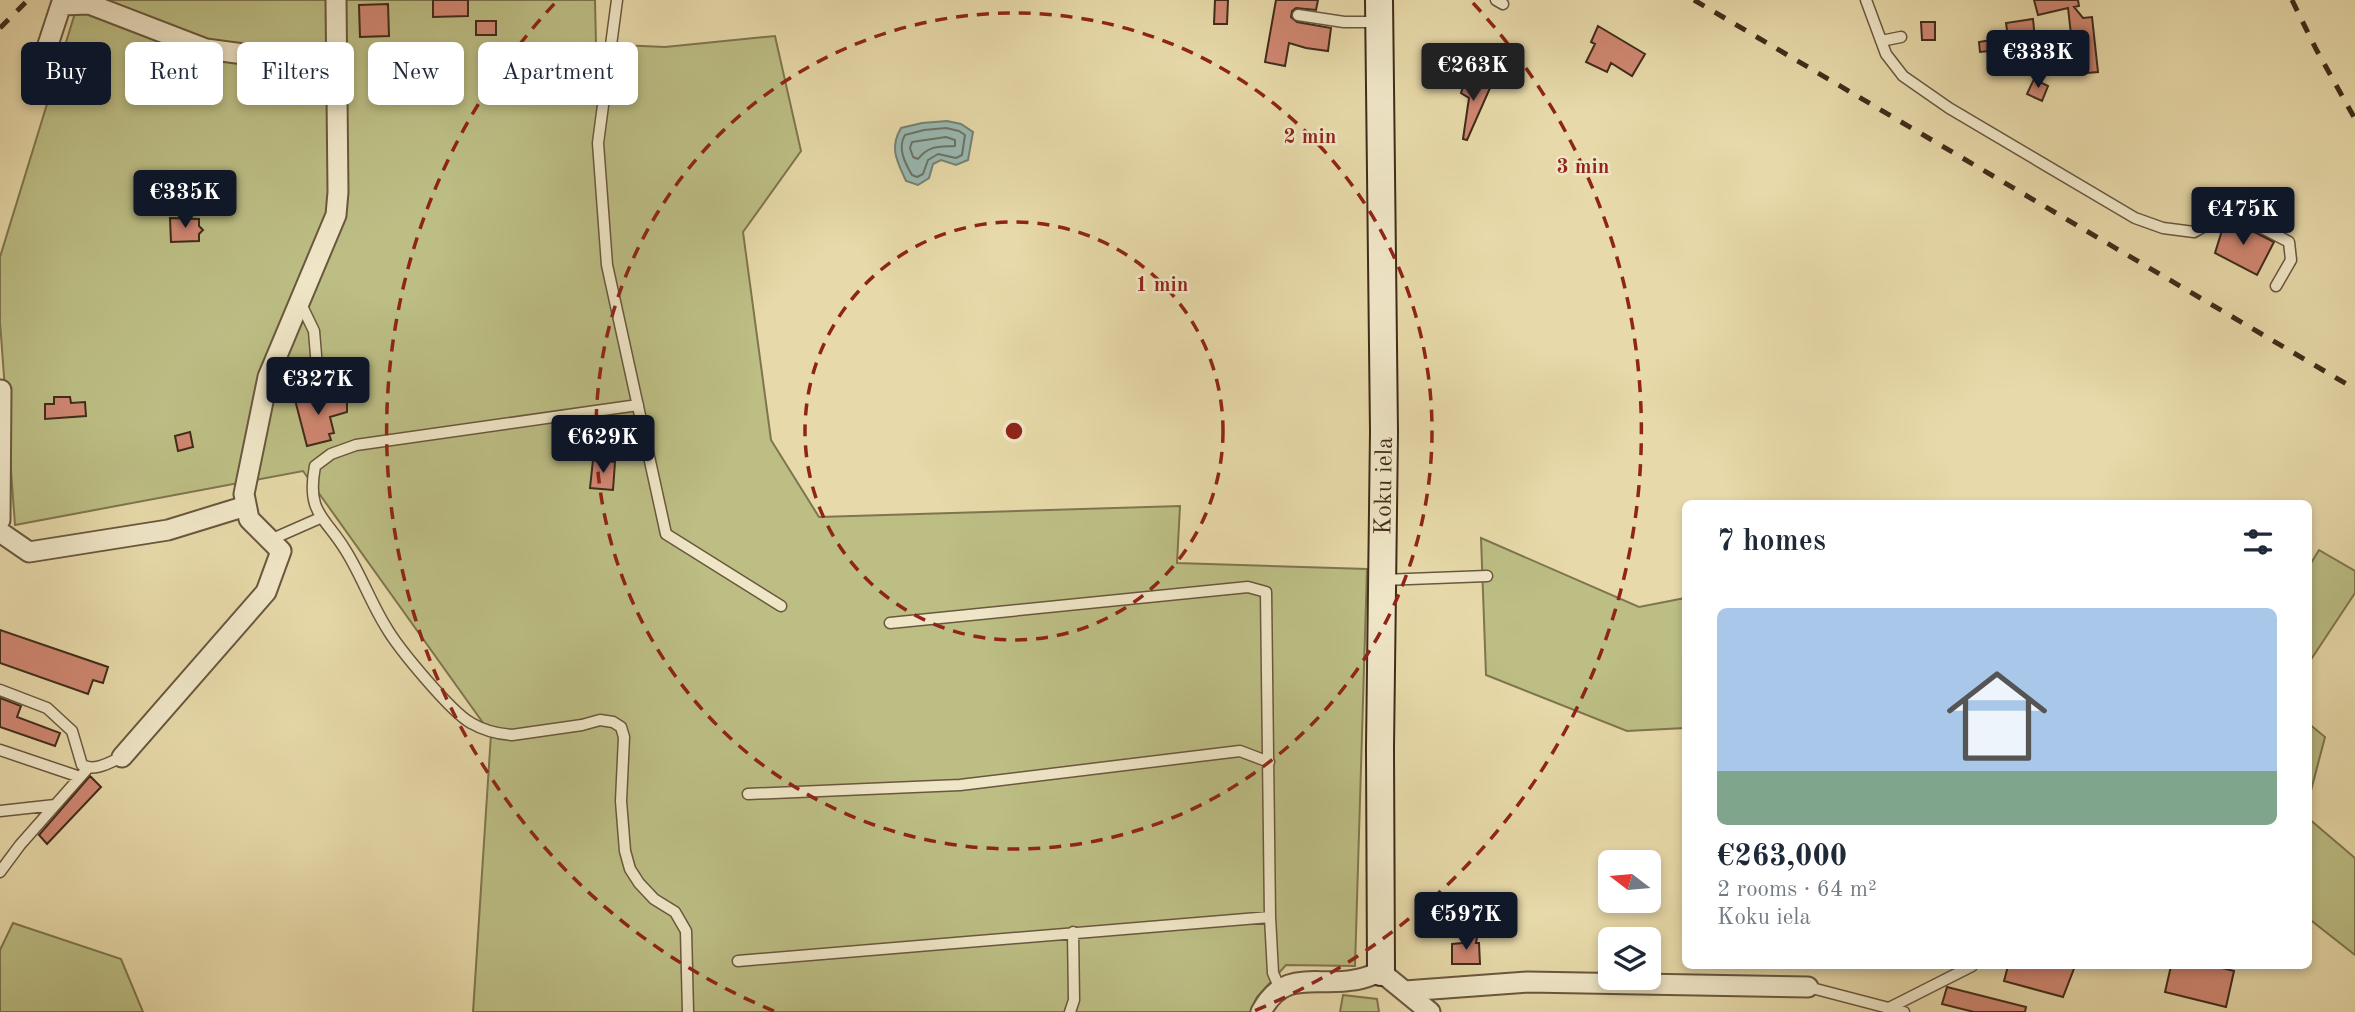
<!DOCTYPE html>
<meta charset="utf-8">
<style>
:root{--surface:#fff;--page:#f6f6f7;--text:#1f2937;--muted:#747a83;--accent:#111827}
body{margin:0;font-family:"Old Standard TT",serif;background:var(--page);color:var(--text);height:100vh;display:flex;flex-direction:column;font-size:26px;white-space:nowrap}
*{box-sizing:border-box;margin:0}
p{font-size:23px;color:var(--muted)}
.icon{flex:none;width:38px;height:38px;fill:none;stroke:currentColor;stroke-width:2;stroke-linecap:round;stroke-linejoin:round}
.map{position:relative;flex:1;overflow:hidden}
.side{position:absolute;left:1682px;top:500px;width:630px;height:469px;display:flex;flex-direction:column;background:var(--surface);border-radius:10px;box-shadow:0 4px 10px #0003}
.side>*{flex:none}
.hud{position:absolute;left:21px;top:42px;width:665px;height:63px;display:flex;gap:14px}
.needle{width:46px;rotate:286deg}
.tools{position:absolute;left:1598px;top:850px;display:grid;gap:14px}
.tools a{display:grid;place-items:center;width:63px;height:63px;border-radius:10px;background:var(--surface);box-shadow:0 4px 10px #0003;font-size:35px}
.price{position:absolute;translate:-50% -60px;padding:0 16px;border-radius:7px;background:var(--accent);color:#fff;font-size:23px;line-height:46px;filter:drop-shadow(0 2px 4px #0008)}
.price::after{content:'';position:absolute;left:50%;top:42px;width:21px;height:16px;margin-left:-10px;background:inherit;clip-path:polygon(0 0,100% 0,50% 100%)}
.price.selected{background:#222;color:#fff}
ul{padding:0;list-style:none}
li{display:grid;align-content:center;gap:14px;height:371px;padding:0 35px}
li span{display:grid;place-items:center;height:217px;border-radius:10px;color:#555}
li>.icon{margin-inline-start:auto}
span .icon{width:126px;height:126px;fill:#fffc;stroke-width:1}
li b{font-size:30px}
h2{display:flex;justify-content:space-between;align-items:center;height:84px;padding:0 35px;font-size:30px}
.chip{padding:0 24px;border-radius:10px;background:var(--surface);box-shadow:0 4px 10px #0003;font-size:24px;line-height:63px}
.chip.selected{background:var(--accent);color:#fff}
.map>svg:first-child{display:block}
.green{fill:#bcbe84;stroke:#7e754f;stroke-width:2}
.water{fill:#99b9b1;stroke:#758175;stroke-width:2}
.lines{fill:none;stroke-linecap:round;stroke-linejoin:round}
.shore{stroke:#6c7266;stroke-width:2}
.building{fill:#d08772;stroke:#402c1a;stroke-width:2}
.lane-casing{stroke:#6a573e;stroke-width:13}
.street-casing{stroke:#6a573e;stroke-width:23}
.secondary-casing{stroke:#402c1a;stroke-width:30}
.lane{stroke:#efe6c7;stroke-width:10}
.street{stroke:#efe6c7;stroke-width:19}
.secondary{stroke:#efe6c7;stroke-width:26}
.rail{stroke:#402c1a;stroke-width:5;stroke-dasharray:12 12;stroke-linecap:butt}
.ring{fill:none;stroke:#8f2418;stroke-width:3.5;stroke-dasharray:12 9}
.labels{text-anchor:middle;stroke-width:5;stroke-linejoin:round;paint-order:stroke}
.street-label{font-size:24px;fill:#402c1a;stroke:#efe6c7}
.centre{fill:#8f2418;stroke:#efe6c7;stroke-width:3.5}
.ring-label{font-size:21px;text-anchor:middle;font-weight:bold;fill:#8f2418;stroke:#efe6c7;stroke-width:5;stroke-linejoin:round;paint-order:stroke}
</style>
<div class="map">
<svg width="2355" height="1012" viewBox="0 0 2355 1012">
<rect width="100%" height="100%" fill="#e7d9a9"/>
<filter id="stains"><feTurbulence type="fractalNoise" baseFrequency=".00286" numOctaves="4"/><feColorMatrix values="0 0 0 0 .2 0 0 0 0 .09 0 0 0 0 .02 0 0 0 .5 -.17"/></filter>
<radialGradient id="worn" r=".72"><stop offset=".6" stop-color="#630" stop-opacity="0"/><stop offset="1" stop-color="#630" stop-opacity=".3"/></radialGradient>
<path class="green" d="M79,0H595L596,44L665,47L775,36L801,151L743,232L771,440L819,517L1180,506L1177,563L1367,569L1355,966L1286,965L1257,997L1250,1012H473L491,734L303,471L15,525L0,322V257Z
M1481,538L1639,607L1685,598V728L1627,731L1486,675Z
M2319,550L2355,571V593L2308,664V568Z
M2308,723L2325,737L2308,802Z
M2308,818L2355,858V955L2308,918Z
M13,923L121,959L143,1012H0V950Z
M1343,995L1377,999L1379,1012H1340Z"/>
<path class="water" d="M947,121L961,124L973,132L968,160L956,165L941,160L933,164L929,178L918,185L906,181C897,161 889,148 901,128L922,123Z"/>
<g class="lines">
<path class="shore" d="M946,128L959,131L965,135L962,155L956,158L938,154L928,160L923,174L917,177L912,175C905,163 897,148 905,135L924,130Z
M946,137L955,140V146C939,147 929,145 918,159L913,157L910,148L912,142Z"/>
</g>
<path class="building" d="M433,0H468V16L433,17Z
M1215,0H1228L1227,24H1214Z
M1276,0H1318L1316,10L1296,8L1292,11L1291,17L1297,22L1331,28L1328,51L1306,48L1289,43L1285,66L1265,62Z
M2034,0H2078L2079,6L2074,7L2083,18L2092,17L2098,72L2087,73L2081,38H2076V34H2071L2068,8L2038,15Z
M388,4L389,36L360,37L359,5Z
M2033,19L2035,39L2020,41V48L1980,52L1979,42L2008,37L2006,23Z
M476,21H496V35H476Z
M1921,22H1935V40H1922Z
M1598,26L1645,54L1632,76L1611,63L1607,72L1586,62L1595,44L1591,42Z
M1466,78L1490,88L1467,140L1463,139L1469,98L1461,93Z
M2034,79L2048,86L2042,101L2027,94Z
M170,218L199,219V226L203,230L199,234V241L171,242Z
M2235,222L2274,242L2257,275L2215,253L2224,224Z
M310,392L313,404L347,396V412L330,417L334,433L329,434L331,440L307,446L294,396Z
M54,397H70L71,403L85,402L86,416L45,419V404H54Z
M190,432L193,447L178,451L175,436Z
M593,460L615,462L613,490L590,488Z
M0,630L108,667L103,683L93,680L88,694L0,663Z
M0,698L21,706L17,717L60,733L55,746L0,727Z
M90,776L101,787L47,844L39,835Z
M1462,937H1477L1476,943H1479L1480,964H1452V944L1462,943Z
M2008,966H2075L2063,997L2004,981Z
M2171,966H2214L2234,971L2226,1007L2165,992Z
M1947,987L2026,1007L2025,1012H1974L1942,1004Z"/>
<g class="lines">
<g class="lane-casing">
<path id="lane" d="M617,0L598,143L607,265L666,534L781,606
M1496,0L1503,4
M1866,0L1886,54L1903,76L1949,108L2135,218L2163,228L2194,232L2222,216L2236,214L2289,242L2291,260L2276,286
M1298,15L1344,22H1379
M1881,41L1901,37
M300,302L314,331L318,380
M638,405L356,445L331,454L315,466C306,514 325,516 346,551C361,575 371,603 386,627C398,648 451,712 471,723C483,730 498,734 512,735L582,725L600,720L613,722L621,727L624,737L621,801L625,851L630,869L639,883L654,899L675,912L686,931L688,1012
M270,540L320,518
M1383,580L1487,576
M890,623L1248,587L1266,592L1270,917L1273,973L1280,989
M0,690L47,708L72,731L82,765C95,772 110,762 122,757
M0,750L80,777
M748,794L960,785L1240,751L1269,762
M0,811L55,805
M0,872L20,845L88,768
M738,961L1270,917
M1808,987L1904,1012
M1889,1008L1972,966
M1070,1012L1074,1000L1073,932"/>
</g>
<g class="street-casing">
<path id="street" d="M35,84L61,5L89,4L206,49L267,57L337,56
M0,520L1,390
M0,532L29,552L168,530L246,506
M122,757L266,592L281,551L249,519L244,494L268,377L336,215L338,192L336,0
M1405,991L1528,982L1808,987
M1261,1012C1284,968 1316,987 1354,980C1363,979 1372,975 1381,972L1430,1012"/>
</g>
<g class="secondary-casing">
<path id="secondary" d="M1379,0L1384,432L1380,748L1381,972"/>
</g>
<use href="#lane" class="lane"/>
<use href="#street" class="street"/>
<use href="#secondary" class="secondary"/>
<path class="rail" d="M1694,0L2355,389
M2292,0L2316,49L2355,119
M0,28L28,0"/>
</g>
<g class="ring">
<circle cx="1014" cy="431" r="209"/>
<circle cx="1014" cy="431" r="418"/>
<path d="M774 1011A628 628 0 0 1 555 3M1473 3A628 628 0 0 1 1254 1011"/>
</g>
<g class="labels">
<g class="street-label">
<text transform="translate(1383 486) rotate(-89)" y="8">Koku iela</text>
</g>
</g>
<circle cx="1014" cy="431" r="10" class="centre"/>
<g class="ring-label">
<text x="1310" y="143">2 min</text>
<text x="1583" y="173">3 min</text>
<text x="1162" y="291">1 min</text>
</g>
<rect width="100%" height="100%" filter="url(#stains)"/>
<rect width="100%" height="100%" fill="url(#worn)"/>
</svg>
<div class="tools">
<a><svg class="needle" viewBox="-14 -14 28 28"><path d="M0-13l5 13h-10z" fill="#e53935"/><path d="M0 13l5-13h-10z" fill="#747a83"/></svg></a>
<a><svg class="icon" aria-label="layers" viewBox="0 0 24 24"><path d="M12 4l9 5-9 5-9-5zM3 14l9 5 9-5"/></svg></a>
</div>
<b class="price" style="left:2038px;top:90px">€333K</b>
<b class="price selected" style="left:1473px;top:103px">€263K</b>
<b class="price" style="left:185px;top:230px">€335K</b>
<b class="price" style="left:2243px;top:247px">€475K</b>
<b class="price" style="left:318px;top:417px">€327K</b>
<b class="price" style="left:603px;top:475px">€629K</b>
<b class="price" style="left:1466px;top:952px">€597K</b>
<div class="hud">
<a class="chip selected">Buy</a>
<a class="chip">Rent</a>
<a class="chip">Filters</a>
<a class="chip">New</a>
<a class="chip">Apartment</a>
</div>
<section class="side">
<h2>7 homes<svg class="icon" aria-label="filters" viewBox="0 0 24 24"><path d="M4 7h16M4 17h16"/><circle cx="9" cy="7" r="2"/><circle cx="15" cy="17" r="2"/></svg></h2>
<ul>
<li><span style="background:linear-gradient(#a9c7e8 75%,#7fa58c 0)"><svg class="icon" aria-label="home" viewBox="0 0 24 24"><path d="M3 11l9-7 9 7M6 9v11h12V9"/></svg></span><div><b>€263,000</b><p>2 rooms · 64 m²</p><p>Koku iela</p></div></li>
</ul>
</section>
</div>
